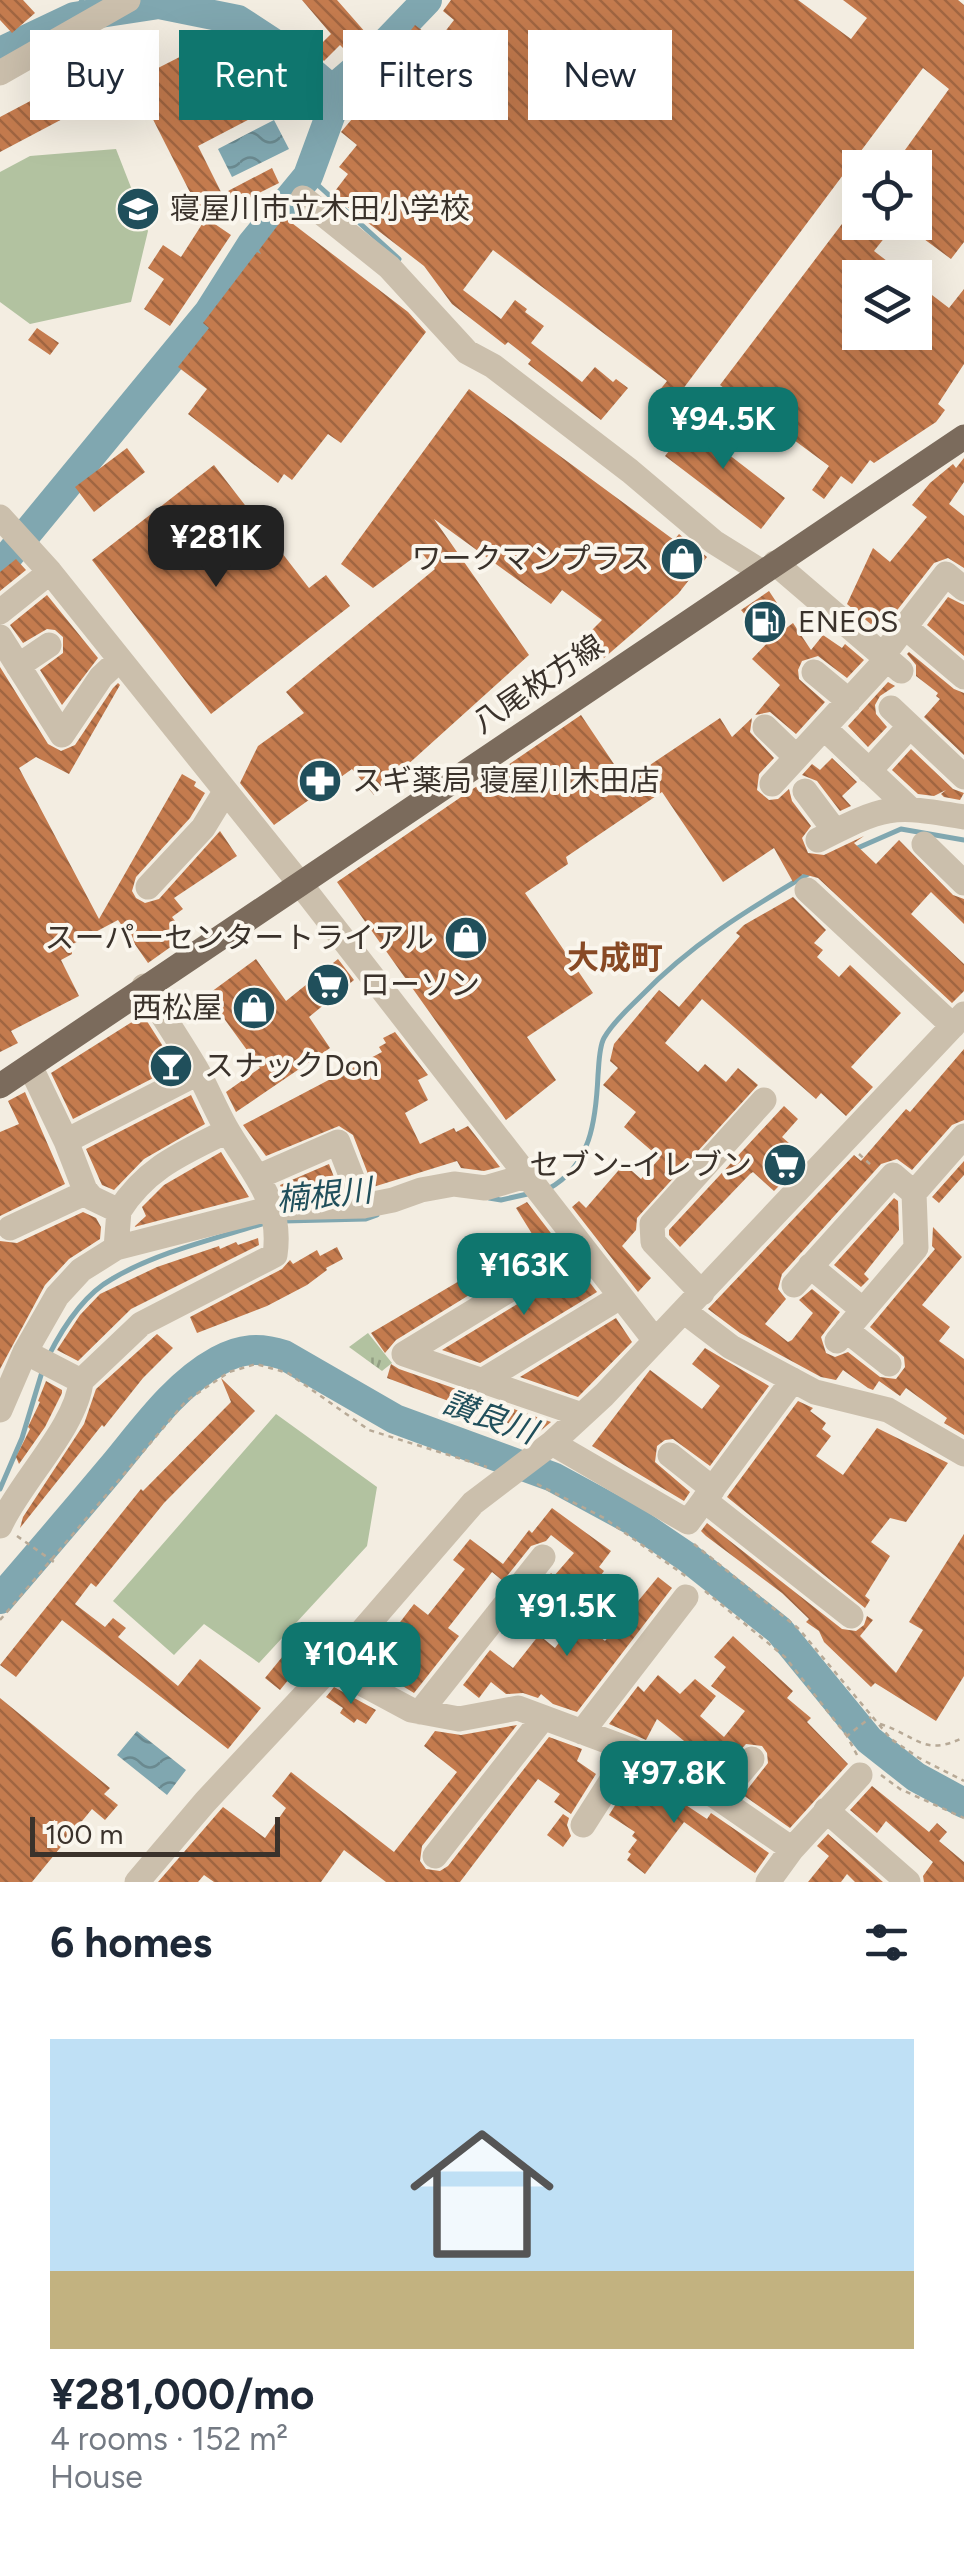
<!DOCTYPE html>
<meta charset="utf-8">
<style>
:root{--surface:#fff;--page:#f2f2f3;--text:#1f2937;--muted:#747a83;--line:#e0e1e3;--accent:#0f766e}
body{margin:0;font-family:Figtree,"Noto Sans JP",sans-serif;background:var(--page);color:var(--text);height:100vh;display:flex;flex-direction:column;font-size:38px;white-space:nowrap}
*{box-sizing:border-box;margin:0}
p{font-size:32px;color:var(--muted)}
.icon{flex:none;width:55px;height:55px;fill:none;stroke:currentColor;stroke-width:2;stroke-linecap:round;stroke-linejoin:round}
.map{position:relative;height:1882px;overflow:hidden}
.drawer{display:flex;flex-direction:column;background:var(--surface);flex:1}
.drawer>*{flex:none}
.hud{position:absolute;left:30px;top:30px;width:905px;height:90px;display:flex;gap:20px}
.controls{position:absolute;left:842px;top:150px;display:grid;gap:20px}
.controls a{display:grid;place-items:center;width:90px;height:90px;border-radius:0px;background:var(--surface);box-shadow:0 10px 40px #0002;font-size:50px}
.scale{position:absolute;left:30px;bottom:25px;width:250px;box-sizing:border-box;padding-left:10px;border:5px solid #3a322b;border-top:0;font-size:28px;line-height:35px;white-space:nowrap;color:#3a322b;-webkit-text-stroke:8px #faf6ed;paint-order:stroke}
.price{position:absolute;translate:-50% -85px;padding:0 22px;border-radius:20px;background:var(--accent);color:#fff;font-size:32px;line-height:65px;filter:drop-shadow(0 2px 5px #0008)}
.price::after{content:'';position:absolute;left:50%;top:60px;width:30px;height:22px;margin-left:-15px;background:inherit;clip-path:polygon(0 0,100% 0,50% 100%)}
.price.active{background:#222;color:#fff}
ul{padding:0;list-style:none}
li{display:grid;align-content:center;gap:20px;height:530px;padding:0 50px}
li+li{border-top:2px solid var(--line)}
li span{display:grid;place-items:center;height:310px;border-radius:0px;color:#555}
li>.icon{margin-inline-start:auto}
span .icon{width:180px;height:180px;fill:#fffc;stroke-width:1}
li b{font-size:42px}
h2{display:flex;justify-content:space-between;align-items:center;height:120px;padding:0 50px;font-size:42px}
.tag{padding:0 35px;border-radius:0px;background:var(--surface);box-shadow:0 10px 40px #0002;font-size:35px;line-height:90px}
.tag.active{background:var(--accent);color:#fff}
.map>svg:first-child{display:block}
.park{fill:url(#park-tufts)}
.pitch{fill:#b2c2a0}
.water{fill:url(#water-waves)}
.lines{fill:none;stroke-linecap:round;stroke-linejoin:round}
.stream{stroke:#80a7b0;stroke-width:5}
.river{stroke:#80a7b0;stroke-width:30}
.building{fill:url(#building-back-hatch)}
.path{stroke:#b7a996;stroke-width:2.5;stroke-dasharray:5 5;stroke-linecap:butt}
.minor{stroke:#cbbfac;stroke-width:25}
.major{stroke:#7b6b5c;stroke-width:25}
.labels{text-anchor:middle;stroke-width:8;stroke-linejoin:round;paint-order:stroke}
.poi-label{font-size:30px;fill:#3a322b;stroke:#faf6ed;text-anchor:start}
.street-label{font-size:30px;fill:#3a322b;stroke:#faf6ed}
.neighbourhood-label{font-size:32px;font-weight:bold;fill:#884a25;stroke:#faf6ed}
.water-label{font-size:32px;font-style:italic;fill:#204f5b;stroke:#faf6ed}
</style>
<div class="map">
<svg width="964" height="1882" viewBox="0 0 964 1882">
<defs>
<pattern id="park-tufts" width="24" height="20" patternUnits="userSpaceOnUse" patternTransform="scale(2.5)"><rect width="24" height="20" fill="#b2c2a0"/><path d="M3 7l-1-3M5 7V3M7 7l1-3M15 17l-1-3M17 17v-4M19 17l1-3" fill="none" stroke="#929e83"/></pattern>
<pattern id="water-waves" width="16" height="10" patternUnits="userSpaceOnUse" patternTransform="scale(2.5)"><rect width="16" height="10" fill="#80a7b0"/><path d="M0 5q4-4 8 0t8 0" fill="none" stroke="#6a898f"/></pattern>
<pattern id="building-back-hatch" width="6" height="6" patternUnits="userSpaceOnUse" patternTransform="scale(2.5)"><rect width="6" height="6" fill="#c47b4e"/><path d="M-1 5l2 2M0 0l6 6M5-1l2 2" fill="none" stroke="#a06541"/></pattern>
</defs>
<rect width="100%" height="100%" fill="#f3ede1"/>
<path class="park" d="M368,1333L392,1363L382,1371L349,1347Z"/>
<path class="pitch" d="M116,149L148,231L131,302L30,324L0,302V172L30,156Z
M276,1414L377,1487L367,1546L259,1663L204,1624L174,1655L113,1601Z"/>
<path class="water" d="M274,120L289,149L232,177L218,149Z
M137,1731L186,1770L167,1795L117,1755Z"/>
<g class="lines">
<path class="stream" d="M74,17L82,0
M308,176L399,259
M853,850L901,829L964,840
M548,1189C591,1166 596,1120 598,1075C599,1064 599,1047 604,1038C613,1022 628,1009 640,997C690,945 747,910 808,874
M489,1198L501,1200L532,1193
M284,1221L366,1219L377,1215
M48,1357C62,1329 83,1295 112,1279C157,1252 218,1238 268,1222
M0,1489L22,1438L42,1372"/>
<path class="river" d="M0,52L74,17L159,4L238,20L290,54L332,90
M0,566L209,312L252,244L308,176L333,108L332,90L381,48L427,0
M0,1599C37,1556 74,1513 110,1470C142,1432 174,1385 218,1361C241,1348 260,1347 284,1355L395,1419L553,1477L634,1521L687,1557L779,1630L869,1740L916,1777L964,1803"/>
</g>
<path class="building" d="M0,0H23L35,13L12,33L0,20Z
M302,0H337L366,33L346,51L340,45L324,61L314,51L331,34Z
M451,0H798L851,39L867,18L843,0H958L964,5V242L951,259L901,222H915V168H892L949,89L923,68L665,413L651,401L667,381L493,250L463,290L501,319L515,300L527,309L525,312L544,326L531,343L582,382L595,367L613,382L616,379L628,388L601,420L528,364L531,360L508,342L505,345L452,304L424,266L332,195L348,174L339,167L357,145L341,132L352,119L345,114L415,25L437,42L454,20L443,11Z
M225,34L265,111L198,146L225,200L200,212L131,76L156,63L158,68Z
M89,70L104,97L0,152V117Z
M272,168L279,183L235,205L228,191Z
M851,212L860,222H897L874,251L909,278H860V332H915V282L949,308L964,289V364L938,404L945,410L936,422L874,463L870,460L852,484L841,476L824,499L812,490L829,466L720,385Z
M284,217L408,312L426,332L341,443L328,434L292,480L284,474L278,483L188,414L207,389L178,367L209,328L203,323L257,252L261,254L259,250Z
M206,218L231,235L170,326L144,309L164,279L148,268L163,245L181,257Z
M37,328L59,343L50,355L28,340Z
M469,389L674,540L679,534L707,557L678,594L604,658L588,634L602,620L562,590L551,604L434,519L529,655L374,795L352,769L274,825L240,783L258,746L304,713L286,692L435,569L421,552L373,588L341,564Z
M700,412L725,432L715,444L785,498L761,529L665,456Z
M127,448L145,472L94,512L75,487Z
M964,458V482L949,504L964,516V568L948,558L934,563L880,632L847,604L873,548L890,562L927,517L912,505L930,483L953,464L956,468Z
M214,465L309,588L326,575L350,606L211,714L92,560Z
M16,559L26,570L0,591V572Z
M769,591L777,603L770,607L785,629L793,623L811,650L823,635L842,648L845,644L864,660L847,678L818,656L802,661L798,670L799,679L825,702L796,734L770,712L755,715L780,685L752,659L768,642L741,610Z
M47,595L98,658L62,705L40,670L63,653V637L55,630L47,629L23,643L10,625Z
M948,597L964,605V656L927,625Z
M909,652L954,689L964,693V755L924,717L940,699L936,696L938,693L916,676V665L907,654Z
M0,667L48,744L61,751L75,745L113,688L118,683L120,685L69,774L36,757L19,768L99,919L182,774L196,782L194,786L205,793L190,818L136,877L132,891L136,898L145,903L159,899L220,831L237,856L174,898L183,909L172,917L186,936L148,963L118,920L71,945L72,954L61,960L79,996L11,1031L18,1043L0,1052Z
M888,682L895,686L880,696L875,705L876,714L887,727L868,747L848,726Z
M581,715L622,776L637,766L641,771L720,718L732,737L752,718L750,732L774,758L759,774L757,790L769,800L778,799L789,789L792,801L811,826L802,838L808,853L824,855L864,836L854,843L876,864L899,840L953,895L964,899V924L931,892L911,914L964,964V991L952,1003L818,878L803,874L793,882L774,848L723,882L662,792L566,857L568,864L525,893L593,993L527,1037L556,1080L506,1120L337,882Z
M911,749L953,789L964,793L960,800L944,797L941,794L946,790L934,796L918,794L892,770Z
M832,758L857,782L842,796L851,806L840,811L817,781L802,775L812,764L820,770Z
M793,897L826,930L814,943L823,950L817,957L839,977L850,965L901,1013L851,1067L873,1087L846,1116L821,1093L816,1099L702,999L665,1043L698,1072L705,1064L726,1082L738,1068L758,1085L637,1218L636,1230L622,1246L651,1278L638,1292L572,1207L579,1201L586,1208L624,1164L641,1179L660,1158L624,1127L636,1112L603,1085L618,1068L610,1061L614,1044L659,990L679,1007L740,936L736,933L744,925Z
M256,959L286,1001L338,959L354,980L309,1017L330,1048L236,1112L226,1092L260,1068L207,995Z
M143,1015L173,1062V1068L73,1119L51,1073Z
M395,1032L428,1075L418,1080L428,1100L405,1113L420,1144L454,1128L456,1132L468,1126L500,1167L484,1171L461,1168L457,1161L373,1187L353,1135L339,1126L266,1156L243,1125L382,1052L379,1047L386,1043L383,1038Z
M964,1049V1120L952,1125L912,1170L897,1159L881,1164L782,1274L778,1289L786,1299L765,1324L788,1342L792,1340L813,1313L799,1300L812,1289L840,1312L821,1337L826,1353L835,1357L848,1352L880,1377L896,1379L905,1367L904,1357L870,1327L935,1249L932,1246L933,1227L962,1257L922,1305L950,1327L939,1341L964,1359V1435L944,1423L947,1418L906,1388L900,1396L879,1381L873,1390L868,1388L843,1370L836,1380L821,1377L740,1333L708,1309L854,1155L861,1161L906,1109L910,1112Z
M25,1092L65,1184L0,1216V1132L19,1124L8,1101Z
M191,1095L205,1124L144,1159L114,1190L102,1185L86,1149Z
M784,1106L798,1119L782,1137L806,1158L774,1191L753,1172L750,1174L680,1247L669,1235V1230Z
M221,1152L249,1197L134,1227L146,1216L142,1207L164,1185Z
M964,1161V1175L939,1203L932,1197Z
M329,1164L339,1190L283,1192L280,1185Z
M894,1198L898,1201L899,1230L864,1274L869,1279L861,1287L834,1265Z
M527,1202L557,1241L396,1340L385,1353L371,1333L534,1237L516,1208Z
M83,1212L96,1218L101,1227L100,1239L69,1259L45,1285L0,1369V1241L17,1243Z
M258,1238L259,1245L131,1309L78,1361L57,1350L80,1315L100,1294L157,1267L219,1246L220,1249L236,1242L238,1245Z
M337,1247L343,1259L326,1268L327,1270L307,1285L267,1306L197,1333L190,1317L282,1269L290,1260L293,1264L317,1250L320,1256Z
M578,1267L597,1292L480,1363L442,1350Z
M616,1318L632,1342L578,1397L520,1377Z
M157,1334L173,1348L143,1378L104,1427L102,1425L20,1528L23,1517L84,1424L96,1389Z
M705,1348L769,1386L710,1466L673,1439L665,1440L657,1446L655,1462L690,1492L684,1501L592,1446L650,1370L702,1409L720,1386L692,1364Z
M391,1364L399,1369L551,1422L538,1433L521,1428L387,1378Z
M221,1378L255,1411L164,1503L96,1587L91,1583L75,1604L105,1627L113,1618L126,1628L118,1637L178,1686L200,1659L261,1708L228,1749L62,1620L16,1677L0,1665L141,1489L143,1491L231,1402Z
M46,1381L62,1390V1393L45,1427L19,1464L16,1457L30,1429L28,1427L40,1402L38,1401Z
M798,1401L813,1408L810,1411L826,1423L822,1429L831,1436L816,1456L843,1475L877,1428L948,1463L906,1522L890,1518L871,1542L890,1556L865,1596L870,1600L865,1608L727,1497Z
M552,1508L611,1551L599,1567L604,1571L572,1615L550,1598L542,1608L531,1599L551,1573L554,1576L574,1553L551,1535L546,1541L531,1546L503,1581L492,1572L448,1628L459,1636L414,1693L396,1682L411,1664L384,1643L414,1604L428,1615L465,1569L453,1560L470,1539L503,1564L529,1530L532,1533Z
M707,1523L842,1629L856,1631L864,1625L867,1616L873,1620L860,1636L896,1673L923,1630L909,1622L964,1534V1676L936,1721L875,1683L871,1687L824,1642L819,1631L806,1622L809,1619L782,1593L706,1536L701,1531Z
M658,1577L672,1588L577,1712L553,1704L541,1694L538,1698L523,1693L506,1694L491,1682L479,1698L463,1685L490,1650L513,1668L539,1635L555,1648L577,1619L605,1641Z
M733,1636L793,1691L787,1698L811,1718L807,1722L848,1764L790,1828L743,1795L768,1763L767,1753L762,1746L746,1744L715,1778L698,1768L705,1758L657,1719L646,1740L609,1724L638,1686L644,1692L658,1675L680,1694L695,1679L716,1696L700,1716L724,1737L745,1711L711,1686L726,1667L714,1657Z
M292,1645L307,1657L280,1690L265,1678Z
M334,1687L376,1710L366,1724L357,1719L354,1723L340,1713L343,1708L326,1697Z
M0,1698L110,1788L104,1794L118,1805L105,1820L92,1809L32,1882H0Z
M517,1725L422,1846L420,1861L426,1869L440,1871L448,1866L549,1737L582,1749L577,1761L596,1774L571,1814L554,1802L560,1794L538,1779L460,1882H386L344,1850L321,1882H214L204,1875L198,1882H158L223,1807L265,1838L286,1808L272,1796L291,1772L394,1852L457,1772L424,1746L435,1731L461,1735Z
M636,1772L707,1819L711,1813L769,1853L755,1873L684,1822L645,1874L627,1860L631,1854L628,1852L637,1840L632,1836L635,1832L609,1815Z
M872,1786L929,1832L937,1823L947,1832L939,1841L964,1862V1882H924L923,1876L933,1862L886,1821L877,1833L850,1810Z
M563,1814L569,1818L567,1825L571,1836L563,1847L547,1835Z
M828,1834L883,1882H855L847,1874L841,1882H808L829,1856L817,1846Z"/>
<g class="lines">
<path class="path" d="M859,1154L872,1166
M537,1484L604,1518L687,1577
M17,1536L54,1562
M694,1544L799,1629L891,1739L919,1758L964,1781
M705,1591L785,1657L847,1736
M0,1620L186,1401L229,1372L256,1364L288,1373L369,1430L487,1467
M880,1724C916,1735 924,1758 964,1737
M857,1755L847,1736L871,1717
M881,1775L900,1789L964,1818"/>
<path class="minor" d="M0,73L128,0
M303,198L389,267L467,352L493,366L630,471L714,542L762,572
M0,517L50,572L301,885L654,1339
M775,563L901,671
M0,612L50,572
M905,627L964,677
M0,637L62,735L101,677L119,660
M883,655L946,574L964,589
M18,666L49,645
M814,672L849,701
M891,708L964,777
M765,727L796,757
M824,728L908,807
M869,771L910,726
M772,784L888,658
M805,791L835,831
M818,840C885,806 890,804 964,817
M924,844L964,883
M148,887L203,828L225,792
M807,890L953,1026
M30,1066L66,1141L85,1190L92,1198L119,1211L116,1248
M66,1141L198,1073
M260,1176L338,1142L363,1206
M119,1211C147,1167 183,1153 227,1131
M10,1228L87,1192
M581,1246L404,1354L582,1415
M810,1266L863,1310
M794,1285L893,1175L914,1193
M702,1293L653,1242L652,1224L764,1100
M685,1312L731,1347L815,1392L888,1410L964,1454
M846,1330L889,1364
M837,1341L916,1248L914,1193L964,1136
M25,1352L81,1381L141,1324L275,1255C283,1200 251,1172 226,1128C216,1110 208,1091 198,1072C181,1043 162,1015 144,986
M482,1381L620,1297
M0,1410L25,1352L57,1296L81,1270L116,1248L272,1208L363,1206L393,1200L421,1190L454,1184L485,1188L526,1176
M552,1443L688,1522L793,1380
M670,1455L713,1489
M704,1500L851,1616
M0,1526C20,1482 77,1426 81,1381
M331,1667L411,1710L459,1719L518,1708L631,1750L715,1796L792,1849L768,1882
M420,1712L543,1557
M582,1732L686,1597
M719,1798L752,1759
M826,1810L908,1882
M583,1825L631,1750
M792,1849L860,1775
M435,1856L543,1718
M137,1882L205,1802L331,1667L473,1503L552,1443L604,1395L964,1014"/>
<path class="major" d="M0,1086L964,437"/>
</g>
<defs>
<g id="school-disc" transform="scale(2.25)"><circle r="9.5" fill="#204f5b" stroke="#faf6ed"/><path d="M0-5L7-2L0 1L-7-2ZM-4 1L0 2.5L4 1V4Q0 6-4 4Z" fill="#fff"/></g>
<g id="shop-disc" transform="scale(2.25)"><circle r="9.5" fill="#204f5b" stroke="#faf6ed"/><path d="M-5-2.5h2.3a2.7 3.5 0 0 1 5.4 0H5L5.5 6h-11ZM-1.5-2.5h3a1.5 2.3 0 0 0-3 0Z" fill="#fff"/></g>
<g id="fuel-disc" transform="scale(2.25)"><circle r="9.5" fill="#204f5b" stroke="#faf6ed"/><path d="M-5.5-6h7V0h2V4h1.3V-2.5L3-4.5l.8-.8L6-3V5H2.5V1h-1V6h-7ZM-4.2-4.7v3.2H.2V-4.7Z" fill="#fff"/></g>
<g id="pharmacy-disc" transform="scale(2.25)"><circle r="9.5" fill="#204f5b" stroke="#faf6ed"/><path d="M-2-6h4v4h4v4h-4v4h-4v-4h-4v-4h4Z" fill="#fff"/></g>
<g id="supermarket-disc" transform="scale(2.25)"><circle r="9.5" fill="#204f5b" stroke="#faf6ed"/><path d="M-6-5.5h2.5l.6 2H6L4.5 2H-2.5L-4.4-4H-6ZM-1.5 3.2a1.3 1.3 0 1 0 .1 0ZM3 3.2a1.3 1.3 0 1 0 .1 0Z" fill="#fff"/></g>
<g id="bar-disc" transform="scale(2.25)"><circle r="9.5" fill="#204f5b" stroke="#faf6ed"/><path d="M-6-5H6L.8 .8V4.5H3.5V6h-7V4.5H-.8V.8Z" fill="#fff"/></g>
</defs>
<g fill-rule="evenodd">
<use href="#school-disc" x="138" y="209"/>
<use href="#shop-disc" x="682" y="559"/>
<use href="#fuel-disc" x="765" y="622"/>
<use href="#pharmacy-disc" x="320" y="781"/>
<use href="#shop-disc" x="466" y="938"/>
<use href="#supermarket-disc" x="328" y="985"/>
<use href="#shop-disc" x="254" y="1008"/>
<use href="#bar-disc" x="171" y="1066"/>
<use href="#supermarket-disc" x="785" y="1165"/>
</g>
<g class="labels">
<g class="poi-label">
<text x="170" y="219">寝屋川市立木田小学校</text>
<text x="650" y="569" text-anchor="end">ワークマンプラス</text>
<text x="798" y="632">ENEOS</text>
<text x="352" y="791">スギ薬局 寝屋川木田店</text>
<text x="434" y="948" text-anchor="end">スーパーセンタートライアル</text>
<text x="360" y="995">ローソン</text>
<text x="222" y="1018" text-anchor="end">西松屋</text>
<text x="204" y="1076">スナックDon</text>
<text x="752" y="1175" text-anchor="end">セブン-イレブン</text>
</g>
<g class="street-label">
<text transform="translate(538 684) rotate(-34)" y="10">八尾枚方線</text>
</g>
<g class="neighbourhood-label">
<text x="615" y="969">大成町</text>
</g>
<g class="water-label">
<text transform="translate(324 1195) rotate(-6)" y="11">楠根川</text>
<text transform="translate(490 1417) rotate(20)" y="11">讃良川</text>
</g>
</g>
</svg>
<div class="controls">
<a><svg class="icon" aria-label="locate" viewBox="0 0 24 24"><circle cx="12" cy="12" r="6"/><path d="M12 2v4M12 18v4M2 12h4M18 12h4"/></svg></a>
<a><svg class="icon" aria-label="layers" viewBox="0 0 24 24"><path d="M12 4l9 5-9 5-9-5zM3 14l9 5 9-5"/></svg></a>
</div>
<div class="scale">100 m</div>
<b class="price" style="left:723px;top:472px">¥94.5K</b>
<b class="price active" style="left:216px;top:590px">¥281K</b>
<b class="price" style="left:524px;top:1318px">¥163K</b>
<b class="price" style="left:567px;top:1659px">¥91.5K</b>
<b class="price" style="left:351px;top:1707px">¥104K</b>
<b class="price" style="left:674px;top:1826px">¥97.8K</b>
<div class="hud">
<a class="tag">Buy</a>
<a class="tag active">Rent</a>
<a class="tag">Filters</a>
<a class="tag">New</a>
</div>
</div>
<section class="drawer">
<h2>6 homes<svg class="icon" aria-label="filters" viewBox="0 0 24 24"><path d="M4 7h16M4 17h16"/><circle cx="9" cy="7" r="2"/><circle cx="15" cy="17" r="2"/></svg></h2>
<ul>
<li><span style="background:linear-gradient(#bfe0f5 75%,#c2b280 0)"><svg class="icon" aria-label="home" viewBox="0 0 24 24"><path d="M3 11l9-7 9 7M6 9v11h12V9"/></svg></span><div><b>¥281,000/mo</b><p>4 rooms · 152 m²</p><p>House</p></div></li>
</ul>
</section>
